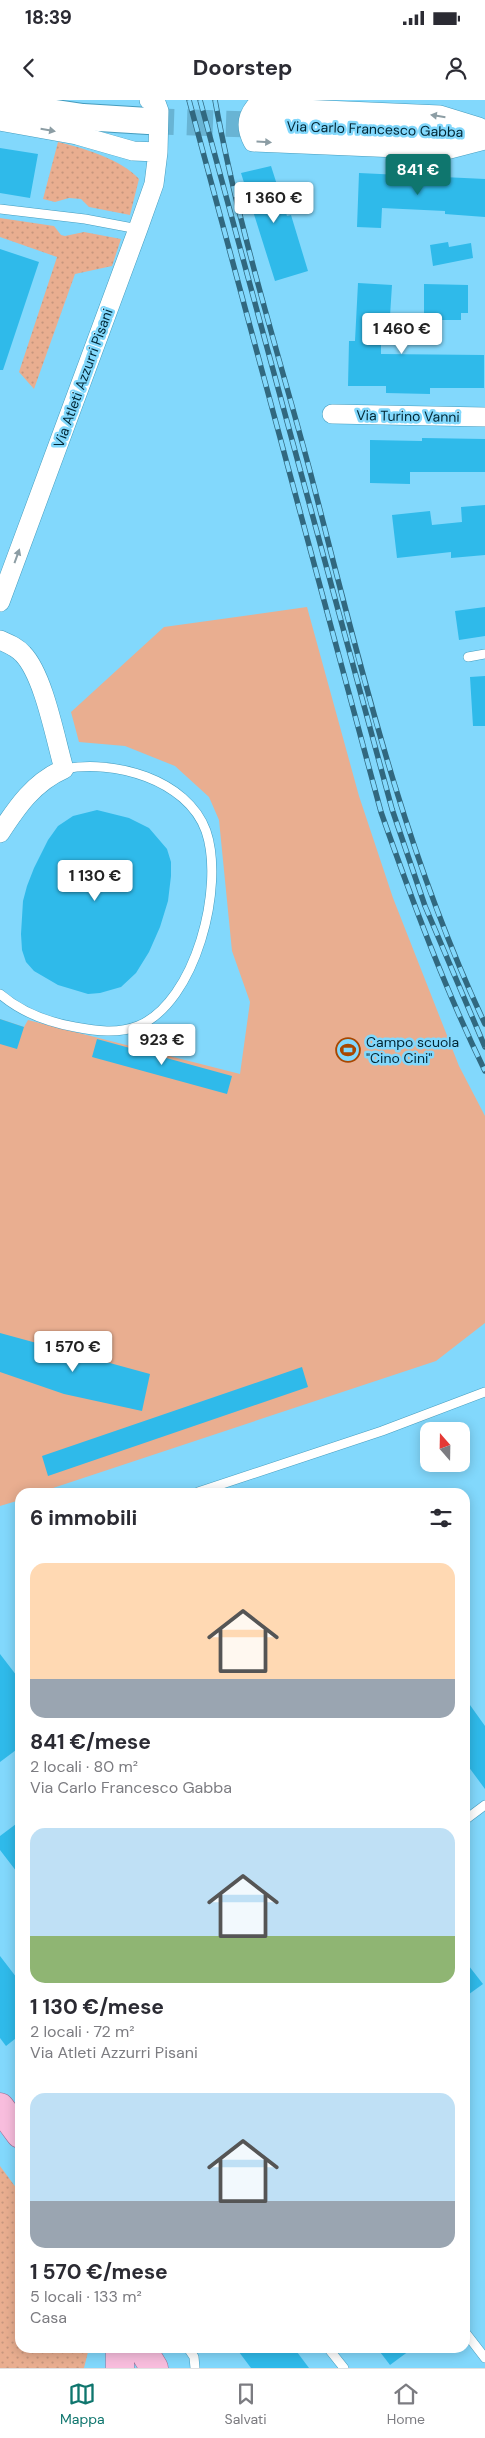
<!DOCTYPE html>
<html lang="it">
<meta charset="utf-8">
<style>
:root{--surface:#fff;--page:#f7f7f7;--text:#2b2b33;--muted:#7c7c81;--line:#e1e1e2;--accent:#0f766e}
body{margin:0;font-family:"DM Sans",sans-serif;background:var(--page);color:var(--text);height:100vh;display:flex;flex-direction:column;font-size:19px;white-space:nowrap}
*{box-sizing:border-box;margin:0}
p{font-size:16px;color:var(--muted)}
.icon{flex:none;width:28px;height:28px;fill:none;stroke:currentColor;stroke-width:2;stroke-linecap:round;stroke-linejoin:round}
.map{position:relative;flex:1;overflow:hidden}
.details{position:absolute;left:15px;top:1388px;width:455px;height:865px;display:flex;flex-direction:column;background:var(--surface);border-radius:15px;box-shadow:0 2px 12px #0003}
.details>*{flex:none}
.needle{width:32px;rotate:340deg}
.fabs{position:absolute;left:420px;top:1322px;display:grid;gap:10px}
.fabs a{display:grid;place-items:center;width:50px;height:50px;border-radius:10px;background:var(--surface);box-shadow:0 2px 12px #0003;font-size:25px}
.price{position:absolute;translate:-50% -42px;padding:0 11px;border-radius:5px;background:#fff;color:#222;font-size:16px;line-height:32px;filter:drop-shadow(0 1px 2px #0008)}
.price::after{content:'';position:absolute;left:50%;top:30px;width:15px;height:11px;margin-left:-8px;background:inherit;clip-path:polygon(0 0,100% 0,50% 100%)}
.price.selected{background:var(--accent);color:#fff}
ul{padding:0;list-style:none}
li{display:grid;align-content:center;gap:10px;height:265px;padding:0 15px}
li span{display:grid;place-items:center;height:155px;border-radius:15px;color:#555}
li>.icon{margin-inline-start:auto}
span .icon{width:90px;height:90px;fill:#fffc;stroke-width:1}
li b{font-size:21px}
h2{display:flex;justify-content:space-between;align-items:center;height:60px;padding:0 15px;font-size:21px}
.status{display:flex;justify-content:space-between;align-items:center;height:35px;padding:0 25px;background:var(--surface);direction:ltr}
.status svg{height:14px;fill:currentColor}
header{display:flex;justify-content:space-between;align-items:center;height:65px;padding:0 15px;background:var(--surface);font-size:22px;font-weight:700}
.menu{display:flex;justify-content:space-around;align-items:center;height:70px;border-top:1px solid var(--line);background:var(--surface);font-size:14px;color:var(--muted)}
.menu a{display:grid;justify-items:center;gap:2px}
.menu .selected{color:var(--accent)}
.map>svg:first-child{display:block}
.grass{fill:url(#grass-dots)}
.pitch{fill:#e9ae90}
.building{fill:#2fbaea}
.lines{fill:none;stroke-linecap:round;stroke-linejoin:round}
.secondary-tunnel{stroke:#68b4d4;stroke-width:26;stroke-dasharray:26 13;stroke-linecap:butt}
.lane-casing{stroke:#449cbe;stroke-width:10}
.street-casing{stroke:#449cbe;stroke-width:20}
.secondary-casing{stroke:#449cbe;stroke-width:28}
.primary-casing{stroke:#9f6c93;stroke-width:29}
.lane{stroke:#fff;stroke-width:9}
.street{stroke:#fff;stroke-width:19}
.secondary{stroke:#fff;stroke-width:26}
.primary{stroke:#f8bddd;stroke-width:28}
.rail-casing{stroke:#31687f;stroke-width:5.5}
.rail{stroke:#82d8fc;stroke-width:4;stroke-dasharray:11;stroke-linecap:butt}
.oneway{fill:#8c9da4}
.labels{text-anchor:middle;stroke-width:5;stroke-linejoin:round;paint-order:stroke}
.street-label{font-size:14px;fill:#002634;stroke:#82d8fc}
.poi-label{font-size:14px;fill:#002634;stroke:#82d8fc;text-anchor:start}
</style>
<div class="status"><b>18:39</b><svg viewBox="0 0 49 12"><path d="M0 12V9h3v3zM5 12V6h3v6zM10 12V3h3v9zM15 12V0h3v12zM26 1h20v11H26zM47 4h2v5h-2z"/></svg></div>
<header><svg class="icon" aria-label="back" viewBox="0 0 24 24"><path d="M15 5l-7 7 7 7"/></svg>Doorstep<svg class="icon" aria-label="person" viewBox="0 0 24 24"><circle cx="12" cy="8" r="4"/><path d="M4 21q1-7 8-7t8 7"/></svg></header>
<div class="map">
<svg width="485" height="2268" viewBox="0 0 485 2268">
<defs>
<pattern id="grass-dots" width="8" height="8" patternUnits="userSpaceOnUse" patternTransform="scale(1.25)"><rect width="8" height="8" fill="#e9ae90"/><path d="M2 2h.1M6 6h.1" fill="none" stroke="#c6967d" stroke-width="1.8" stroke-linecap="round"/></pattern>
</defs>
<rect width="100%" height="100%" fill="#82d8fc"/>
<path class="grass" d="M58,42C81,47 123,60 139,79L130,115L89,107L81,99L69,98L55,102L43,99Z
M0,118L54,126L61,135L65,136L84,132L121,139L112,166L75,174L34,289L19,272L57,157L0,137Z
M0,2066L20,2093V2248H89L84,2268H0Z"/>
<path class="pitch" d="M307,507L359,696L393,798L459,966L485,1016V1223L436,1261L41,1392H20V1400L0,1406V919L24,927L28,920L240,974L250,902L232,851L219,720L209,697L175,666L125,646L79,642L71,612L164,527Z"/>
<path class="building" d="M0,48L38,54L30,98L0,93Z
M271,66L287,116L291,115L308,171L275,181L241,73Z
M359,73L485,79V117L445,114V111L382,108L381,128L357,127Z
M448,142L449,147L471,143L473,158L433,166L430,145Z
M0,149L39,162L3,270H0Z
M358,183L392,185L390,216H381V254L484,255V288H430V294L386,293V286H348L349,241H355Z
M424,184L468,185V213H461V220H424Z
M422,338L485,339V372H410V384L370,383V340L422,341Z
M485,405V455L451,458V452L397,458L392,415L430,411L432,425L462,422L461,407Z
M485,507V536L459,540L455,511Z
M485,576V626H473L470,577Z
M97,710L129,718L149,728L167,749L171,762V776L168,801L160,827L149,852L136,873L121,887L100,893L88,894L58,885L34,871L26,862L22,850L21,834L23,801L27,786L34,768L48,740L58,726L73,716Z
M0,919L24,927L17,949L0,944Z
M97,939L232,976L227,994L92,957Z
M0,1233L150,1274L142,1311L64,1294L0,1272Z
M302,1267L308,1287L48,1376L42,1356Z
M0,1554L20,1580V1647L0,1662Z
M465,1598L485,1626V1689L465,1662Z
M20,1721V1776L0,1750V1736Z
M0,1856L20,1882V1935L6,1946L0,1938Z
M465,1861L483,1884L465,1897Z
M236,2248H294L309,2268H251Z
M377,2248H413L390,2265Z"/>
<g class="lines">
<path class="secondary-tunnel" d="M148,21L265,25"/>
<g class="lane-casing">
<path id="lane" d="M0,109L85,119L138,129
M468,557L485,554
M0,894C22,913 47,922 75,927C96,931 118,934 138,926C196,902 225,786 206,731C187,679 113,659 64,669
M198,1392L382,1331L485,1292
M465,1720L485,1705
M465,2232L485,2258
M188,2248L194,2257L195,2268
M328,2248L344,2268"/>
</g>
<g class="street-casing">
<path id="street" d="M0,21L77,35L133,51L158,52L159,11L155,0H149
M479,27L440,15L255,7C246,18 246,29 253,42L446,50L485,40
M332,314L485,317
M0,502L138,129L154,84L158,52
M0,540C9,544 17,547 23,554C44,576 55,638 64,669C34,682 17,707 0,733"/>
</g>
<g class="secondary-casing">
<path id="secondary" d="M0,5L83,17L148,21
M265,25L485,34"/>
</g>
<g class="primary-casing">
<path id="primary" d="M0,2007L20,2034
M120,2248V2268
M142,2248L154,2268"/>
</g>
<use href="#lane" class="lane"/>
<use href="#street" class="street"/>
<use href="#secondary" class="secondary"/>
<use href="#primary" class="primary"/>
<g class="rail-casing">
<path id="rail" d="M189,0L381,712C412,800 444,887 485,971
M200,0L392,709L425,806L485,947
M215,0C238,127 278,251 311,375C359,560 403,750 485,924"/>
</g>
<use href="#rail" class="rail"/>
</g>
<defs><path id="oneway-solid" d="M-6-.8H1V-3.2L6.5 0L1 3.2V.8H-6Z" transform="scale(1.25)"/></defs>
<g class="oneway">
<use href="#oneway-solid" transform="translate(438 16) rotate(-171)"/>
<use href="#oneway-solid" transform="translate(48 30) rotate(10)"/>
<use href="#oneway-solid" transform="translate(264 42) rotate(3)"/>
<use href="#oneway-solid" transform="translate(17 456) rotate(-70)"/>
</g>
<defs>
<g id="stadium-ring" transform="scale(1.25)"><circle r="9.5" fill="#82d8fc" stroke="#a84700" stroke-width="1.5"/><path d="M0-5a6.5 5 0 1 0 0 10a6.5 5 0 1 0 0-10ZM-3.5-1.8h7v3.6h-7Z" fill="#a84700"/></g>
</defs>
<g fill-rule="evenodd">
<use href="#stadium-ring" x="348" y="950"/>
</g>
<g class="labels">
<g class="street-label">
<text transform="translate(375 29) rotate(2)" y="5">Via Carlo Francesco Gabba</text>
<text transform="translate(83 278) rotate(-70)" y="5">Via Atleti Azzurri Pisani</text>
<text transform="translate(408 316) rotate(1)" y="5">Via Turino Vanni</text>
</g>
<g class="poi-label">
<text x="366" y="947">Campo scuola<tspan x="366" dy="16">"Cino Cini"</tspan></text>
</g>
</g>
</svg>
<div class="fabs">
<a><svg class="needle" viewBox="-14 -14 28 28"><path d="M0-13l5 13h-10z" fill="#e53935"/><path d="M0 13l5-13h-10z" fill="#7c7c81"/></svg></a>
</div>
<b class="price selected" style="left:418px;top:96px">841 €</b>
<b class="price" style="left:274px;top:124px">1 360 €</b>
<b class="price" style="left:402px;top:255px">1 460 €</b>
<b class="price" style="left:95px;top:802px">1 130 €</b>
<b class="price" style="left:162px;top:966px">923 €</b>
<b class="price" style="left:73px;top:1273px">1 570 €</b>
<section class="details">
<h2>6 immobili<svg class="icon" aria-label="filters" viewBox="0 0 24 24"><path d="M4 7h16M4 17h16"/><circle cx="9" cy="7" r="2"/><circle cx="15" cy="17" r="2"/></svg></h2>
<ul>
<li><span style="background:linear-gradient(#ffd9b3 75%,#9aa5b1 0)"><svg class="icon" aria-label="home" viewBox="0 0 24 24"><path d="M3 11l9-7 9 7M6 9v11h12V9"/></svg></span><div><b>841 €/mese</b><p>2 locali · 80 m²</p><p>Via Carlo Francesco Gabba</p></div></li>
<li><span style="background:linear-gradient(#bfe0f5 70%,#8fb573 0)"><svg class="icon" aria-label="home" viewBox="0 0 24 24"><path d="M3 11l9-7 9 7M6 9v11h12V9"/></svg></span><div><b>1 130 €/mese</b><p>2 locali · 72 m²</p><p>Via Atleti Azzurri Pisani</p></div></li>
<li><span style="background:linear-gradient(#bfe0f5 70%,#9aa5b1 0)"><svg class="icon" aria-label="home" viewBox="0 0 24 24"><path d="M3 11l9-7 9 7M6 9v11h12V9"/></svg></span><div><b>1 570 €/mese</b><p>5 locali · 133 m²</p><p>Casa</p></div></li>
</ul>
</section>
</div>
<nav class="menu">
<a class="selected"><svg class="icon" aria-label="map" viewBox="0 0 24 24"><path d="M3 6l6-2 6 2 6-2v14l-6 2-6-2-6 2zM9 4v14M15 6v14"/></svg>Mappa</a>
<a><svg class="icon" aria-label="saved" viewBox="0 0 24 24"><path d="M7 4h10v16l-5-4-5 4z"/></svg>Salvati</a>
<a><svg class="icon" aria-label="home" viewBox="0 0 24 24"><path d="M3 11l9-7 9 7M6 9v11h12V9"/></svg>Home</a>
</nav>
